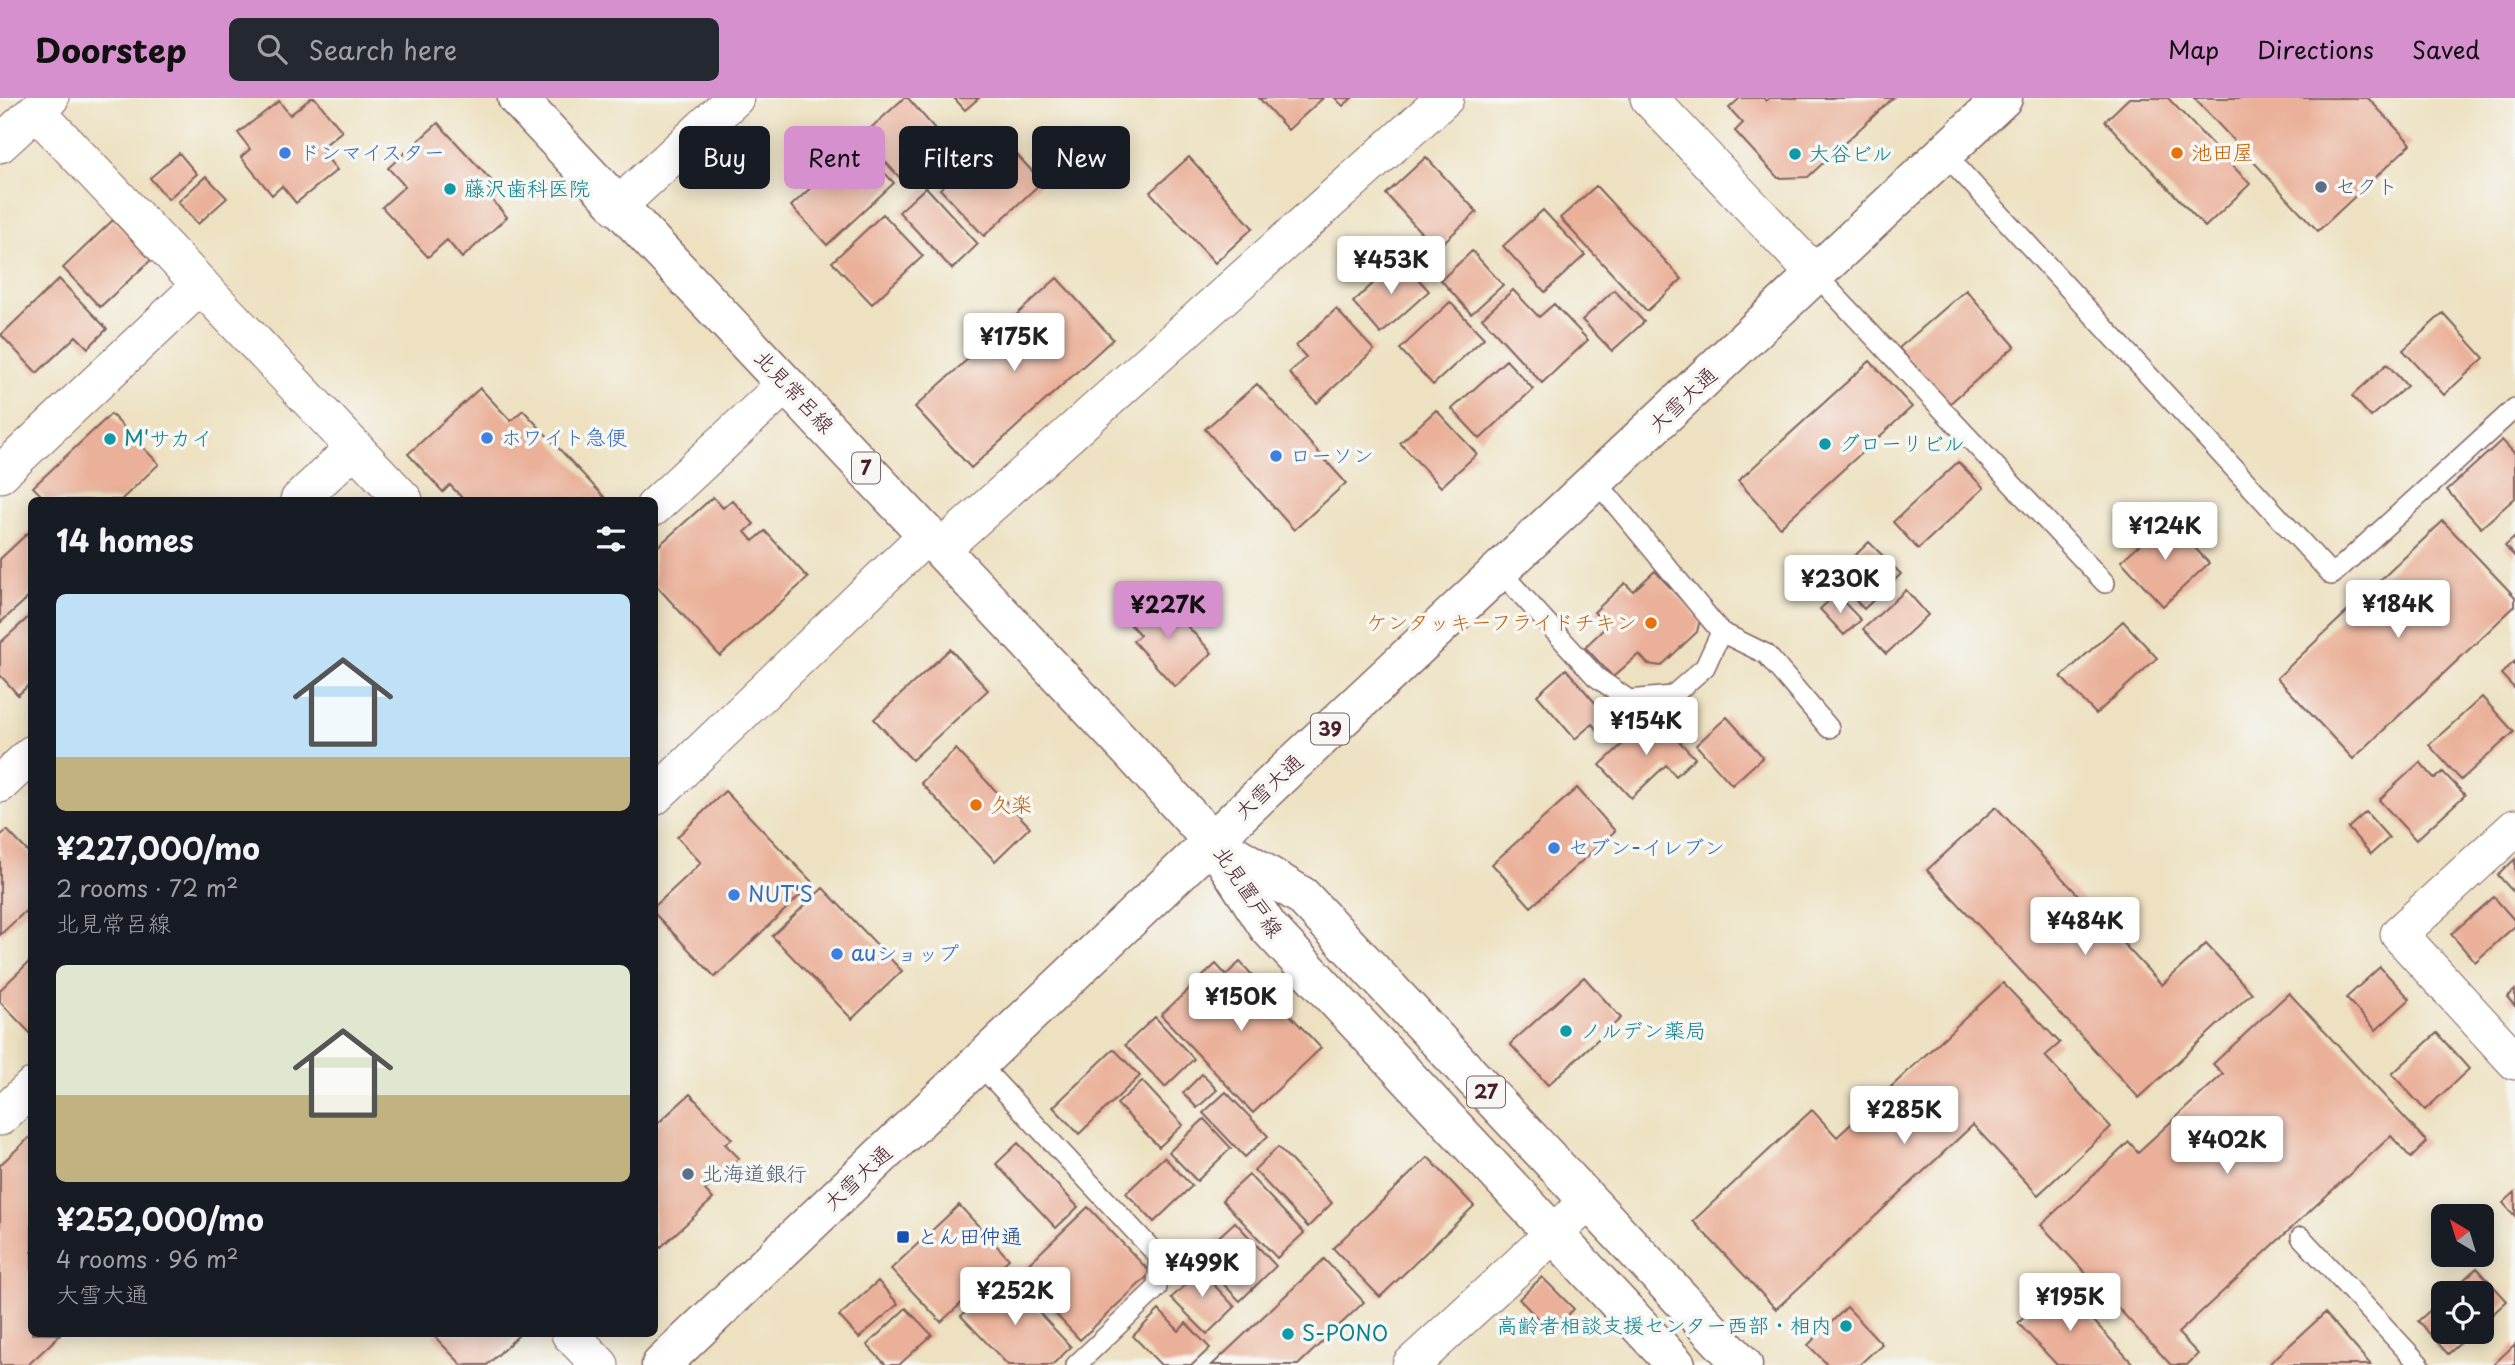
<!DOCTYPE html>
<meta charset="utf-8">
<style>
:root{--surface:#171b24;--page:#242831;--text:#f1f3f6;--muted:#9ea1a6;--accent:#d690ce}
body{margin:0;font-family:"Playpen Sans","Klee One",sans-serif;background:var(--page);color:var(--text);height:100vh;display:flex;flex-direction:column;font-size:26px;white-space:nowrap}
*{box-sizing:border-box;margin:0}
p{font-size:23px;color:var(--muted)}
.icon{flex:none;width:38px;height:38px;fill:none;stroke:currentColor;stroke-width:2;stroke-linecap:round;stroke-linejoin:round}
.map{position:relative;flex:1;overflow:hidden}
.side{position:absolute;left:28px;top:399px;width:630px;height:840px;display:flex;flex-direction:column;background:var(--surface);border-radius:10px;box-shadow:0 4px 18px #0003}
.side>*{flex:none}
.guide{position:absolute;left:679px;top:28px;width:665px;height:63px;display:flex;gap:14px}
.needle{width:46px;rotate:322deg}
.buttons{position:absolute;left:2431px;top:1106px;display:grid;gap:14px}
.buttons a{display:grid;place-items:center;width:63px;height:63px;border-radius:10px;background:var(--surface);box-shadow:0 4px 18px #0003;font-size:35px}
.price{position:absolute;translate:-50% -60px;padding:0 16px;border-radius:7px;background:#fff;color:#222;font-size:23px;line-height:46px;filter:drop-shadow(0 2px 4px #0008)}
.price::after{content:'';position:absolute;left:50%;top:42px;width:21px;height:16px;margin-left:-10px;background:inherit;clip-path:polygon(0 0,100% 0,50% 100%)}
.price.selected{background:var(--accent);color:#111}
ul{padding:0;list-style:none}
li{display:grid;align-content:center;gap:14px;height:371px;padding:0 28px}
li span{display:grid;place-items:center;height:217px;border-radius:10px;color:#555}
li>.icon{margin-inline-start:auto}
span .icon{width:126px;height:126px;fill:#fffc;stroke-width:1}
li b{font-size:30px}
h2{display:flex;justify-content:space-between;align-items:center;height:84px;padding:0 28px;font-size:30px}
.chip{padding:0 24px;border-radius:10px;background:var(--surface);box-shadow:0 4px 18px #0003;font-size:24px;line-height:63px}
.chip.selected{background:var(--accent);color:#111}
header{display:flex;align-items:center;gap:42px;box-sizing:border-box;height:98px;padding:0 35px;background:var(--accent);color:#111}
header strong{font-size:33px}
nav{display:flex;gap:38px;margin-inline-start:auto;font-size:24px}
.search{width:490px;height:63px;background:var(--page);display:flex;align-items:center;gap:18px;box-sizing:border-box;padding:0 24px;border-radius:10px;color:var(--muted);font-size:26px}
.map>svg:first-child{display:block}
.building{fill:#eab099}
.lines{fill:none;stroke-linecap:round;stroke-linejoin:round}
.service-casing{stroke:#836360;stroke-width:22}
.minor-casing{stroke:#836360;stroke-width:39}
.primary-casing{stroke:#836360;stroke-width:41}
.trunk-casing{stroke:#836360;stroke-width:41}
.service{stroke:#fff;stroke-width:19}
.minor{stroke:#fff;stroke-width:37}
.primary{stroke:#fff;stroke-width:38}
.trunk{stroke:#fff;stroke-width:38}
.shop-dot{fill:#3f7fe0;stroke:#f6f6f2;stroke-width:2.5}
.food-dot{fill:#e8710a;stroke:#f6f6f2;stroke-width:2.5}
.culture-dot{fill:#0f9aa8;stroke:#f6f6f2;stroke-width:2.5}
.service-dot{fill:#5c6f8a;stroke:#f6f6f2;stroke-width:2.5}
.transit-dot{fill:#1a4fb4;stroke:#f6f6f2;stroke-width:2.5}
.labels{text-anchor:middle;stroke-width:7;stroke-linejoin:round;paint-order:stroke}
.shield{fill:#f6f6f2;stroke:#7e6067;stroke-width:2}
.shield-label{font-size:19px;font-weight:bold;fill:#4a1f2b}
.shop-label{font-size:21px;fill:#366cbe;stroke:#f6f6f2;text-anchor:start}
.food-label{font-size:21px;fill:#c56008;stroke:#f6f6f2;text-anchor:start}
.culture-label{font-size:21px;fill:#0d838f;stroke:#f6f6f2;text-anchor:start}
.service-label{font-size:21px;fill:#4e5e75;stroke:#f6f6f2;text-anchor:start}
.street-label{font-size:21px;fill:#4a1f2b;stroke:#f6f6f2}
.transit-label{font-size:21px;fill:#164399;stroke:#f6f6f2;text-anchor:start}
</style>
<header>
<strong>Doorstep</strong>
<div class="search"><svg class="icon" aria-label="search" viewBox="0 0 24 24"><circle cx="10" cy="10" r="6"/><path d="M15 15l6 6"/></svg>Search here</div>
<nav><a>Map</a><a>Directions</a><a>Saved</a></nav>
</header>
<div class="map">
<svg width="2515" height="1267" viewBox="0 0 2515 1267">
<rect width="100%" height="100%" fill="#f6f6f2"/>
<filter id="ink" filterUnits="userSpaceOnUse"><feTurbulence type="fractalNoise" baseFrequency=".0143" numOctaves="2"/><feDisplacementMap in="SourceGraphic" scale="14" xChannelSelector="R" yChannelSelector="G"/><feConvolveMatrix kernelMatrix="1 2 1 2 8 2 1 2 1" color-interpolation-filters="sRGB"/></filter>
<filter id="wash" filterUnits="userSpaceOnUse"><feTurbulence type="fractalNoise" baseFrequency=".00686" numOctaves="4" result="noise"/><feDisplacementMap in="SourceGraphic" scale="28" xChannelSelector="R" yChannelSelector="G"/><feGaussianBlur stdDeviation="1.57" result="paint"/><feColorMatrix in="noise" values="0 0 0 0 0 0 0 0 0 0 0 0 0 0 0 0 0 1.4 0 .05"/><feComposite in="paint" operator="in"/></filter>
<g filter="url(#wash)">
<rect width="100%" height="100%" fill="#ede1c1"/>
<g id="blocks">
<path class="building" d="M311,0H315L342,33L320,51L337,72L296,105L282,88L272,97L241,59L250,51L238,35L279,3L290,17Z
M904,0H908L943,40L900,80L862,38Z
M954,0H979L965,12Z
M1259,0H1323L1288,32Z
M1335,0H1352L1343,8Z
M1740,0H1763L1766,3L1770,0H1893L1808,79L1778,80L1735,33L1743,25L1729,10Z
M2129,0H2168L2250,86L2205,129L2105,23Z
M2194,0H2368L2411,46L2318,133Z
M438,25L501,93L492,102L507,119L462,160L447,142L428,159L382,109L405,88L388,70Z
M998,36L1042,84L984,138L940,91Z
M858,46L894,85L827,147L791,108Z
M179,55L197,76L168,101L150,80Z
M1189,59L1253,130L1215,165L1150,94Z
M1426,59L1477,114L1436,151L1386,96Z
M206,78L227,100L198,126L178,104Z
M1596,88L1682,181L1647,213L1560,120Z
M926,89L978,146L952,171L899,114Z
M1543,112L1585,157L1545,194L1503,148Z
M883,116L923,158L872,206L832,164Z
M113,122L151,162L100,209L63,170Z
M1472,153L1503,187L1471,216L1441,182Z
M1400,161L1429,193L1381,236L1353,204Z
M1057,180L1113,241L971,370L915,309Z
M59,181L107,231L88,250L76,238L37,275L1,237Z
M1513,192L1539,219L1554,206L1588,242L1542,285L1482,220Z
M1614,192L1644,224L1612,253L1582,222Z
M1966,192L2015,248L1948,307L1899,250Z
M1450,204L1484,240L1433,287L1400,251Z
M1336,211L1374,252L1317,305L1289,275L1306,259L1296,248Z
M2443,215L2484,260L2444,297L2403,252Z
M1506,262L1533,291L1480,341L1452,311Z
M1870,263L1912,309L1780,429L1738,383Z
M2387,266L2407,288L2371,319L2352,298Z
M1257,286L1346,385L1294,432L1205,331Z
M480,290L511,323L523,312L607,402H464L450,387L443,394L408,356Z
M1436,312L1477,356L1441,389L1400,345Z
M111,316L159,366L121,402H46L33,389Z
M2502,342L2515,356V400L2481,430L2447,392Z
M1958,364L1984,390L1918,451L1893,424Z
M713,399L723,410L732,402L754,426L745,434L753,443L765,433L808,480L720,558L654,485V452Z
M2168,421L2209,465L2163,508L2121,463Z
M2443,423L2515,499V508L2353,661L2277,580Z
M30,433L32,496L0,525V461Z
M2515,439V459L2505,448Z
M1869,444L1901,476L1864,511L1833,479Z
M1655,473L1700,522L1697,534L1661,568L1648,566L1639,556L1613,579L1585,549L1607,528L1594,514L1625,485L1633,493Z
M1906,492L1928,517L1886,556L1863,531Z
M1836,496L1861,522L1844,537L1820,511Z
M1159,497L1212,555L1175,589L1133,543L1140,537L1128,524Z
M32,516V584L18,597L0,577V545Z
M2123,523L2157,560L2096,616L2061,579Z
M950,551L988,592L912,662L874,621Z
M2515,563V591L2501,576Z
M1566,571L1622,636L1610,646L1592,626L1575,641L1537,597Z
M2482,599L2514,634L2461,682L2429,647Z
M1654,617L1695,660L1676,678L1666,667L1631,700L1600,667Z
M1727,619L1763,659L1732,687L1696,647Z
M956,651L1030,729L995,763L921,685Z
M2420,664L2435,681L2443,674L2465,697L2416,742L2379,702Z
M1577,690L1615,733L1531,809L1492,766Z
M725,693L813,785L715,879L654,815V809L701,765L677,739Z
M1996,709L2162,887L2206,846L2252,895L2139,1000L1927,772Z
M2366,714L2389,740L2371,756L2348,730Z
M7,732L32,758V807L0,837V738Z
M2515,761V796L2498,777Z
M823,790L902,873L852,921L772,838Z
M2494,799L2515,823V828L2475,864L2451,836Z
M32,861V937L0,904V892Z
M1240,864L1321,950L1253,1015L1161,917L1216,866L1226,877Z
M2380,869L2410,901L2376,932L2346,900Z
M1584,879L1621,920L1548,987L1510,946Z
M2003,885L2060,945L2045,958L2111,1029L2038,1097L1973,1027L1776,1211L1693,1123L1812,1012L1837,1039Z
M2515,892V908L2507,899Z
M2289,895L2427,1044L2411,1060L2391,1038L2178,1235L2198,1256L2187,1267H2171L2041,1127L2129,1044L2138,1054L2223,976L2213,966Z
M1155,919L1194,961L1165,989L1125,947Z
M2437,935L2469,971L2425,1012L2392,976Z
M1114,951L1140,978L1079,1036L1053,1009Z
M1202,976L1217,992L1197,1010L1183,995Z
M1142,983L1183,1027L1159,1049L1117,1006Z
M1226,994L1268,1038L1245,1059L1203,1015Z
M690,996L732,1041L725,1046L739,1060L705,1092L713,1101L661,1149L654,1142V1029Z
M1204,1021L1231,1050L1197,1083L1169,1054Z
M32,1037V1236H61L28,1267H0V1067Z
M1018,1045L1078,1109L1056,1130L996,1066Z
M1278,1049L1332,1105L1308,1129L1254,1072Z
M1164,1059L1192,1088L1154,1124L1126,1095Z
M1428,1059L1474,1108L1380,1199L1333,1150Z
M1249,1077L1304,1135L1277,1160L1222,1102Z
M2515,1094V1118L2503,1105Z
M959,1107L1009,1161L941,1224L891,1171Z
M1088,1109L1151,1175L1080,1242L1018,1176Z
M1235,1124L1276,1168L1240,1203L1197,1159Z
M1324,1161L1364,1204L1298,1267H1212Z
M1190,1162L1235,1209L1207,1236L1171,1200L1189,1184L1178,1173Z
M2477,1170L2507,1203L2482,1226V1195H2449Z
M1004,1177L1071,1249L1052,1267H1008L961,1218Z
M1542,1179L1574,1211L1551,1234L1519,1201Z
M878,1183L898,1206L859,1240L839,1218Z
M2060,1186L2134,1267H2057L2018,1225Z
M2443,1201V1234H2473L2448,1256L2418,1223Z
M1847,1209L1882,1246L1859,1267H1828L1808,1247Z
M906,1210L932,1237L899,1267H886L867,1247Z
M1159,1212L1179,1233L1186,1225L1210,1250L1192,1267H1161L1133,1238Z
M2325,1215L2371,1267H2268Z
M432,1236H520L487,1267H462Z
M2515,1246V1267H2493Z"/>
</g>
</g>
<g filter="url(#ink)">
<use href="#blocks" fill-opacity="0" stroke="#836360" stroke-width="2"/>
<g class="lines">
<g class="service-casing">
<path id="service" d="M1944,55L2332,477L2515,310
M1816,177L2105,485
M1596,383L1721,534L1766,556L1829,630
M1500,473L1596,579L1629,602L1672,598L1705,569L1721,534
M979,966L1159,1159L1157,1190L1076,1267
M2301,1139L2420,1267"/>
</g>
<g class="minor-casing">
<path id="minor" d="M1649,0L1816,177
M36,13L404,402
M0,46L50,0
M617,109L735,0
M0,376L201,187
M299,402L354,350
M654,409L786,286
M941,451L1445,0
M0,686L32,656
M654,699L928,436
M2515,730L2399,836L2515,963
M0,1019L32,989
M570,1236L600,1267
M1411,1267L1589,1103"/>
</g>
<g class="primary-casing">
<path id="primary" d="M517,0L1132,655L1212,743L1268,829L1676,1267
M1222,749L1302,798L1743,1267"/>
</g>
<g class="trunk-casing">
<path id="trunk" d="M661,1267L1291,668L2003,0"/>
</g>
<use href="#service" class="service"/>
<use href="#minor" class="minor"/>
<use href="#primary" class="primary"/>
<use href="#trunk" class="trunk"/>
</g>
</g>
<g class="shop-dot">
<circle cx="285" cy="55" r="7"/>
<circle cx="487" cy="340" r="7"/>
<circle cx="1276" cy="358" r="7"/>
<circle cx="1554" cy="750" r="7"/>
<circle cx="734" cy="797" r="7"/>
<circle cx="837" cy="856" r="7"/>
</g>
<g class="food-dot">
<circle cx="2177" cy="55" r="7"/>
<circle cx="1651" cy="525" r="7"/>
<circle cx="976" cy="707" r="7"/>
</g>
<g class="culture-dot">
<circle cx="1795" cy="56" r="7"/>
<circle cx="450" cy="91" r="7"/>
<circle cx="110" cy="341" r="7"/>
<circle cx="1825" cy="346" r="7"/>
<circle cx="1566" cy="933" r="7"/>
<circle cx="1846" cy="1228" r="7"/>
<circle cx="1288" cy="1236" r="7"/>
</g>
<g class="service-dot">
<circle cx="2321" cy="89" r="7"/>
<circle cx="688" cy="1076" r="7"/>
</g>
<rect class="transit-dot" x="896" y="1132" width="14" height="14" rx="3.5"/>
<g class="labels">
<g class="shield">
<rect x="852" y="354.5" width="28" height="31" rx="5"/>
<rect x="1311" y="615.5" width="38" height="31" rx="5"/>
<rect x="1467" y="978.5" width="38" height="31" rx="5"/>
</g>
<g class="shield-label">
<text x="866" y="377">7</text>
<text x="1330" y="638">39</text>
<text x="1486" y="1001">27</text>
</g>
<g class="shop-label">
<text x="299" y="62">ドンマイスター</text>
<text x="501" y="347">ホワイト急便</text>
<text x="1290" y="365">ローソン</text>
<text x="1568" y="757">セブン-イレブン</text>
<text x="748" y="804">NUT'S</text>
<text x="851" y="863">auショップ</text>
</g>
<g class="food-label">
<text x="2191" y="62">池田屋</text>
<text x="1637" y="532" text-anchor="end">ケンタッキーフライドチキン</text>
<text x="990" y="714">久楽</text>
</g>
<g class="culture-label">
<text x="1809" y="63">大谷ビル</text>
<text x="464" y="98">藤沢歯科医院</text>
<text x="124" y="348">M'サカイ</text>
<text x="1839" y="353">グローリビル</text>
<text x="1580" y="940">ノルデン薬局</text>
<text x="1832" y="1235" text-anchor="end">高齢者相談支援センター西部・相内</text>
<text x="1302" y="1243">S-PONO</text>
</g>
<g class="service-label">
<text x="2335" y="96">セクト</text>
<text x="702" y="1083">北海道銀行</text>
</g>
<g class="street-label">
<text transform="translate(794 294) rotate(47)" y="7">北見常呂線</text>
<text transform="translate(1683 302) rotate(-43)" y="7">大雪大通</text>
<text transform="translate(1269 689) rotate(-43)" y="7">大雪大通</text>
<text transform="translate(1248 794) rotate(56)" y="7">北見置戸線</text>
<text transform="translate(858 1080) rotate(-43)" y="7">大雪大通</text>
</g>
<g class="transit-label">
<text x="917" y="1146">とん田仲通</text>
</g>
</g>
</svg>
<div class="buttons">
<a><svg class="needle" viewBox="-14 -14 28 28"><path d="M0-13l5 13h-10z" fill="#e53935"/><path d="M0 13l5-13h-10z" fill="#9ea1a6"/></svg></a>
<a><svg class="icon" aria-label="locate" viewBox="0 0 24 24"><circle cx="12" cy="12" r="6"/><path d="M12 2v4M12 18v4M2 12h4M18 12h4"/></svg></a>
</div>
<b class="price" style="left:1391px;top:198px">¥453K</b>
<b class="price" style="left:1014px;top:275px">¥175K</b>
<b class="price" style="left:2165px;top:464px">¥124K</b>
<b class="price" style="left:1840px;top:517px">¥230K</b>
<b class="price" style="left:2398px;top:542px">¥184K</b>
<b class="price selected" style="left:1168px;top:543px">¥227K</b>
<b class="price" style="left:1646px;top:659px">¥154K</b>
<b class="price" style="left:2085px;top:859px">¥484K</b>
<b class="price" style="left:1241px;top:935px">¥150K</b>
<b class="price" style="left:1904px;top:1048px">¥285K</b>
<b class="price" style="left:2227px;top:1078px">¥402K</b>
<b class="price" style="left:1202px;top:1201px">¥499K</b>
<b class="price" style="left:1015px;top:1229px">¥252K</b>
<b class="price" style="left:2070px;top:1235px">¥195K</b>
<div class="guide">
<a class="chip">Buy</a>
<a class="chip selected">Rent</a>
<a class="chip">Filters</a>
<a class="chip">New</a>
</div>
<section class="side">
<h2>14 homes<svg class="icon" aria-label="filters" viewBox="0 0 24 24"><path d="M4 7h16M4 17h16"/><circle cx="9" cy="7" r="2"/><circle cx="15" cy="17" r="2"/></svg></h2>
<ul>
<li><span style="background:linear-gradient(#bfe0f5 75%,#c2b280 0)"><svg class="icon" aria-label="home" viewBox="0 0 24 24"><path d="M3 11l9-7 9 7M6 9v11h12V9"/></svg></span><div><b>¥227,000/mo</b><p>2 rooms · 72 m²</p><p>北見常呂線</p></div></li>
<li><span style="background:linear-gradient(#dfe7d0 60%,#c2b280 0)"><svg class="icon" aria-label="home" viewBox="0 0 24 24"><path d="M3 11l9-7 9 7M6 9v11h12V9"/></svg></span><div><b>¥252,000/mo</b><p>4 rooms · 96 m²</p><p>大雪大通</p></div></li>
</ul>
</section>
</div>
